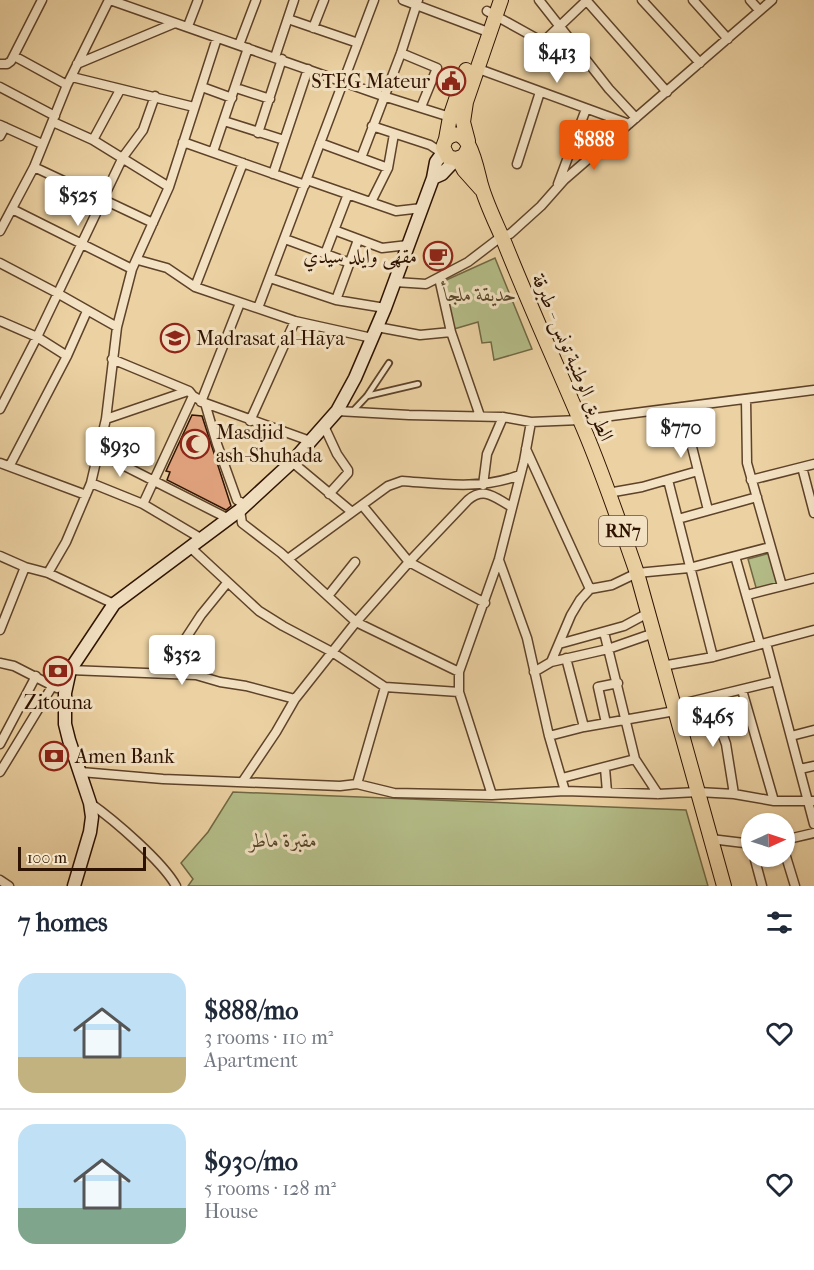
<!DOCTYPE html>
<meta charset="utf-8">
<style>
:root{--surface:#fff;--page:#f6f6f7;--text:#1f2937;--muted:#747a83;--line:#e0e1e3;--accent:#ea580c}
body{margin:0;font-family:"IM FELL French Canon",Amiri,serif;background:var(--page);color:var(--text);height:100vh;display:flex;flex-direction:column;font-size:22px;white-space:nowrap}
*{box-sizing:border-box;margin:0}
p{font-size:20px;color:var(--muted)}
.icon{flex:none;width:33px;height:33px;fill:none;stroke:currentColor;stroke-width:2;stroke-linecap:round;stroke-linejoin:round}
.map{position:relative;height:886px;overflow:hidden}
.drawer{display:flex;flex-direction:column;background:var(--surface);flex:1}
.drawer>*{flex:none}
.needle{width:39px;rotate:87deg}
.controls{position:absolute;left:741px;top:813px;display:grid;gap:12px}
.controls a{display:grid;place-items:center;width:54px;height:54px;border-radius:50%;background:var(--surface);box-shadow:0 2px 4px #0004;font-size:30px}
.scale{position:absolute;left:18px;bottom:15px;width:128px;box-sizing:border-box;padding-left:6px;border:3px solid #2e1200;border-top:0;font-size:16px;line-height:21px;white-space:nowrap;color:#2e1200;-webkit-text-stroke:4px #f3e2c3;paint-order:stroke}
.price{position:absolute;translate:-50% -51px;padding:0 14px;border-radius:6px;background:#fff;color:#222;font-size:20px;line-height:39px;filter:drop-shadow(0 2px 3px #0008)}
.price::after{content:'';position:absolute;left:50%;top:36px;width:18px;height:14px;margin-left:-9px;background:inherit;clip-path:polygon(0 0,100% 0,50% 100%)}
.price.on{background:var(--accent);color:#fff}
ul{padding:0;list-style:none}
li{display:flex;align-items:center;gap:18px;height:150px;padding:0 18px}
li+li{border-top:2px solid var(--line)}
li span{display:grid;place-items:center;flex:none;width:168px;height:120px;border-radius:18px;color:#555}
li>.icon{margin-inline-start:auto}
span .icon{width:72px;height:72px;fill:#fffc;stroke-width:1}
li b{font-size:26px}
h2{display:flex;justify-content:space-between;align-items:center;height:72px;padding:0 18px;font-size:26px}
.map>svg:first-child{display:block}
.green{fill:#b4bd88;stroke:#716844;stroke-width:1.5}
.building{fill:#e2a47f;stroke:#2e1200;stroke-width:1.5}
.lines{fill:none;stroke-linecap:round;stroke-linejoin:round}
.lane-casing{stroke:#5e4229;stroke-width:8}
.street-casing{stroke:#5e4229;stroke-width:11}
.secondary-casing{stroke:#2e1200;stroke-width:15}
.primary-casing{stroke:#2e1200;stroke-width:16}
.lane{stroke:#f3e2c3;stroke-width:4.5}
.street{stroke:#f3e2c3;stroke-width:8}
.secondary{stroke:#f3e2c3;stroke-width:12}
.primary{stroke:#ecd2a3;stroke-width:14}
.labels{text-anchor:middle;stroke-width:6;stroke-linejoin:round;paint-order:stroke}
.shield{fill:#f3e2c3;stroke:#69503a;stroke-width:1.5}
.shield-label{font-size:18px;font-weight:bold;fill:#2e1200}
.poi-label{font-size:20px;fill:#2e1200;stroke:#f3e2c3;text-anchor:start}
.park-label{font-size:20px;font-style:italic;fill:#564529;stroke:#f3e2c3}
.street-label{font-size:20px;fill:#2e1200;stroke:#f3e2c3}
</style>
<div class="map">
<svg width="814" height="886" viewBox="0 0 814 886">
<rect width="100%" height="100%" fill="#ecd2a3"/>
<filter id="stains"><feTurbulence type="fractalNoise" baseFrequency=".00333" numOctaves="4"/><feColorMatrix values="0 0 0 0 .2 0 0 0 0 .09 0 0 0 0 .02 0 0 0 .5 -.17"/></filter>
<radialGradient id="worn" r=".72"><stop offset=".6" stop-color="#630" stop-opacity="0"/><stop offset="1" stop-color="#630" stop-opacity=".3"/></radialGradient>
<path class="green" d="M495,258L532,349L494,360L491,342L482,343L478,322L454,329L444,281Z
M774,552L783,584L757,591L748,559Z
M233,792L686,810L708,886H188L193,879L181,863L208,832Z"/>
<path class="building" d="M192,415L202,416L231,506L226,510L167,480L170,472L166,471Z"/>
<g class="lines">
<g class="lane-casing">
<path id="lane" d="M367,396L418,384
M352,412L367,396L389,363"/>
</g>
<g class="street-casing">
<path id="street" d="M110,0L383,96L450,117
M403,0L488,32
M539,0L609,89L636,118
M586,0L667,92
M642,0L700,63
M693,0L728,39
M750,0L759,10
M487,11L543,42L587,0
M288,19L358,43
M188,26L198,0
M313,28L324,0
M239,45L256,0
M401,53L437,68L421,107
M14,56L67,85
M275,57L294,0
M0,64H7L11,61L42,0
M77,64L175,23
M476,68L629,124
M72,77L194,107
M0,87L55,116
M202,87L232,98
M236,88L270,99
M224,121L284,140
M53,122L93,140L169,187
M0,125L42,144
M372,126L430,145L442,153
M258,133L282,59
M0,136L5,127
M93,140L120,90
M183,142L305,185
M320,143L388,168
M213,152L248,48
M361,158L401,53L418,0
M517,164L540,92
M34,167L153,223
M273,174L308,69
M307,180L396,211L422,208
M558,184L586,109
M371,202L388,168L394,134
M12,209L132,269
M334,230L382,248L408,245
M0,231L34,167L67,85L109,0
M285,239L350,263
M325,254L348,194
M138,260L167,268L195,287L295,321L372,338
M0,263L57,293L117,327
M270,278L336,300L385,308
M439,278L451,332L480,416
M395,282L426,284L468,262L502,236L510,234L541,206L564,180L772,0
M195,287L243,163
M336,300L358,240
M258,308L374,0
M0,321L37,337L67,356
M377,327L420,335L451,332
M112,359L189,391L193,396L205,403L310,441
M746,399L747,463L782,586
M201,402L240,303
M205,403L217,444L237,500L246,505
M697,406L692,447L708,510
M0,409L37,337L123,157L143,130L155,96
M337,411L409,415L503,417L531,422L580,420L814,390
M106,419L188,391
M250,421L295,321
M324,426L337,454L348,470V473L329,494
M526,449L590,589
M99,453L229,519
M292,462L352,512
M0,463L86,495
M10,465L67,356L87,311
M802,467L814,513
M668,480L713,657
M751,480L814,464
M91,483L143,504L202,539
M483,485L487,454L503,417
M608,493L642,487L698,471
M143,504L193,396
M362,505L409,562L485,603
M240,510L242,523L281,553L356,622L459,672
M678,519L757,497
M191,548L259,611L283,626L332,652L385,687L459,692
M0,556L25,567L48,573L114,604
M735,556L760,644
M288,559L388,486L402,481C443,484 480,490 520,475
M499,560L527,638L549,736L565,791
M48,573L66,542L91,483L106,419L117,327L132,269L169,187L217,38
M747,595L814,578
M328,596L355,562
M0,630L25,567
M604,632L635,759L658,794
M766,643L814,824
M559,644L624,626L648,613
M566,658L584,727
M551,662L608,649L654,633
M0,663L14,666L57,688
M662,666L713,657L814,630
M70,670L196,675L220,682L246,686L295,699
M534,672L551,662L571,615L580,600L590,589L612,585L637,573L689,568L770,547
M163,673L201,615L227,583
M742,690L774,801
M709,698L726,744L734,794
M673,706L776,681
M606,723L598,687L618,683
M549,736L584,727L675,711
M791,736L814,730
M0,744L36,676
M605,768L607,792
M800,769L814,766
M0,772L53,685
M81,772L163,779L340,786L357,784L394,793L492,795L565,791L658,794L698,792L734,794L774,801H814
M562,778L635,759
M243,781L276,732L295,699L356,622L409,562L468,500C485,486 495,498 512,507
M357,784L385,687
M492,795L459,692V672L499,559L524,461L531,422
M90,803C114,820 163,862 176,886
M711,839L752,844
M784,840L814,833
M784,850L795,886
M754,856L762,886
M0,880L9,886"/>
</g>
<g class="secondary-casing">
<path id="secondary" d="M433,178L442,174L456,159
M74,886L90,832L92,817L90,803L69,740L65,724V693L70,670L114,604L240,510L292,462L337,411L355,378L385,308L433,178L436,162L444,151"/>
</g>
<g class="primary-casing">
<path id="primary" d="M446,139L450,117L466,70
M468,141L463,122L466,102L501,0
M469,147L464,156L456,159L448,157L443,147L446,139C469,119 477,171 481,185C487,206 497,225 505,244C529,304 555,361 580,420C602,470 619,522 637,573L724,886
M458,159L464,170L481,189"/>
</g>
<use href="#lane" class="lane"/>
<use href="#street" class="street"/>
<use href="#secondary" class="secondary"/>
<use href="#primary" class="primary"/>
</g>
<defs>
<g id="civic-ring" transform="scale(1.5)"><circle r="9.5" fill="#f3e2c3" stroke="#8f2418" stroke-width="1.5"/><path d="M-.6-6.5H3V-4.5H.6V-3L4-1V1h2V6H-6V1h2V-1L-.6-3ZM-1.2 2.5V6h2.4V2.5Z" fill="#8f2418"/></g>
<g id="cafe-ring" transform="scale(1.5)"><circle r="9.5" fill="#f3e2c3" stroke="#8f2418" stroke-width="1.5"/><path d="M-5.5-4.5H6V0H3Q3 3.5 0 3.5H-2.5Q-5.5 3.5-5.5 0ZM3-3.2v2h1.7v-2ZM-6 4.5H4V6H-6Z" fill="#8f2418"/></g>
<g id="school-ring" transform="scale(1.5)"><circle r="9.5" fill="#f3e2c3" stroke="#8f2418" stroke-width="1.5"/><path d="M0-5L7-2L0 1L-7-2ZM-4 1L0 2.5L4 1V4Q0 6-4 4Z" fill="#8f2418"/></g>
<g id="mosque-ring" transform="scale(1.5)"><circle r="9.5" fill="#f3e2c3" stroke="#8f2418" stroke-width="1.5"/><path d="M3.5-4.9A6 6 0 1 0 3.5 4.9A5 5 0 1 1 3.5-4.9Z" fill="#8f2418"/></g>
<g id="bank-ring" transform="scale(1.5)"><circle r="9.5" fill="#f3e2c3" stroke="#8f2418" stroke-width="1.5"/><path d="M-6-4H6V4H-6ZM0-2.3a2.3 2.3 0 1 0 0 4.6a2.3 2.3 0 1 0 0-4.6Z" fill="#8f2418"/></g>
</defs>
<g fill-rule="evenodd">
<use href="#civic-ring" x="451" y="81"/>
<use href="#cafe-ring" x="438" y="256"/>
<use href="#school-ring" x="175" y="338"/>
<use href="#mosque-ring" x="195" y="444"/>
<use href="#bank-ring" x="58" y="671"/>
<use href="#bank-ring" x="54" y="756"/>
</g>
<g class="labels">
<rect class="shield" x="599" y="516" width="48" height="30" rx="4.5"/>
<g class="shield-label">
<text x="623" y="537">RN7</text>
</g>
<g class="poi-label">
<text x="430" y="88" text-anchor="end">STEG Mateur</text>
<text x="417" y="263" text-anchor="end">مقهى وايلد سيدي</text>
<text x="196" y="345">Madrasat al-Haya</text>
<text x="216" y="439">Masdjid<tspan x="216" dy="23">ash-Shuhada</tspan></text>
<text x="58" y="709" text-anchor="middle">Zitouna</text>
<text x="75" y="763">Amen Bank</text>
</g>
<g class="park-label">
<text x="480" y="301">حديقة ملجأ</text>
<text x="283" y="847">مقبرة ماطر</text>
</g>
<g class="street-label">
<text transform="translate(573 357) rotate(67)" y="7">الطريق الوطنية تونس - طبرقة</text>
</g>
</g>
<rect width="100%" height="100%" filter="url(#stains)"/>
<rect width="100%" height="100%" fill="url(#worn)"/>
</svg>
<div class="controls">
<a><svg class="needle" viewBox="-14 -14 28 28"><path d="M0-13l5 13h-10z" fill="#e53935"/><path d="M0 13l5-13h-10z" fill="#747a83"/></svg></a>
</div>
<div class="scale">100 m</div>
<b class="price" style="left:557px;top:84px">$413</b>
<b class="price on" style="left:594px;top:171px">$888</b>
<b class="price" style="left:78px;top:227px">$525</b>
<b class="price" style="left:681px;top:459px">$770</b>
<b class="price" style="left:120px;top:478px">$930</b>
<b class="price" style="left:182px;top:686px">$352</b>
<b class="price" style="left:713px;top:748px">$465</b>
</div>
<section class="drawer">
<h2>7 homes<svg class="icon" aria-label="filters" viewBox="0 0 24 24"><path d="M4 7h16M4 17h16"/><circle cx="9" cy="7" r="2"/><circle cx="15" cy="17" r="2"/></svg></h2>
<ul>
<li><span style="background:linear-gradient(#bfe0f5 70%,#c2b280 0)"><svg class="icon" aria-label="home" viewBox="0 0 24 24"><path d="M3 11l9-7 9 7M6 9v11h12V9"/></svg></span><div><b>$888/mo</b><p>3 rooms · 110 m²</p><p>Apartment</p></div><svg class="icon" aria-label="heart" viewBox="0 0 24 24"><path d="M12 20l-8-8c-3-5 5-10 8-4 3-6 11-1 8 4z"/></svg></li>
<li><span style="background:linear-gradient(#bfe0f5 70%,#7fa58c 0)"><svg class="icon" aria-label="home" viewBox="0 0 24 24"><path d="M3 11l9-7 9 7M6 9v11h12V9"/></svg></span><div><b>$930/mo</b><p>5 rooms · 128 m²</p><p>House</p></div><svg class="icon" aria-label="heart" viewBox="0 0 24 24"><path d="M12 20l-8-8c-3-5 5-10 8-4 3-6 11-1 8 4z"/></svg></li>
</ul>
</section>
